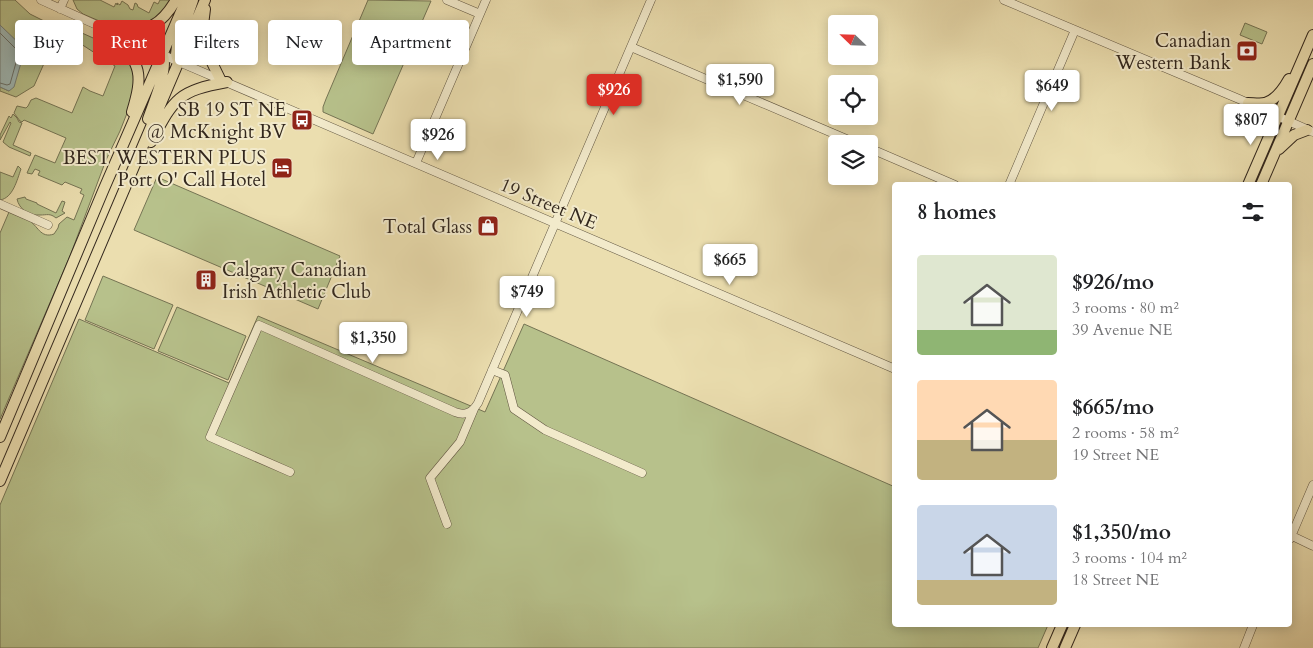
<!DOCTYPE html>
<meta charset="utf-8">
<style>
:root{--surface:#fff;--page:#f6f6f6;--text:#202124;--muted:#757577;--accent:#d93025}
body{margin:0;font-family:Cardo,serif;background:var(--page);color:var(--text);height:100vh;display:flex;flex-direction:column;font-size:19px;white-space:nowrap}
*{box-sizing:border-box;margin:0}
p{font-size:16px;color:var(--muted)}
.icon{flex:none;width:28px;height:28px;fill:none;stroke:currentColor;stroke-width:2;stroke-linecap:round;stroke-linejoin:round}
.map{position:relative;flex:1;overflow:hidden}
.drawer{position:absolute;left:892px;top:182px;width:400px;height:445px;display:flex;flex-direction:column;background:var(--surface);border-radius:5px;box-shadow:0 2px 12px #0003}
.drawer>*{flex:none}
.hud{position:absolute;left:15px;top:20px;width:475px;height:45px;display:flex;gap:10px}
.needle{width:32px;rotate:293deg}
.controls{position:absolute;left:828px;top:15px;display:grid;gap:10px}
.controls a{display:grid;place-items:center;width:50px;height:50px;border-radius:5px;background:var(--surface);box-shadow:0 2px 12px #0003;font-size:25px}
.price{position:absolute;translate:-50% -42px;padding:0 11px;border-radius:5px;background:#fff;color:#222;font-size:16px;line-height:32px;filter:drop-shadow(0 1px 2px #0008)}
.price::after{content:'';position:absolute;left:50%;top:30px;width:15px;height:11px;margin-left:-8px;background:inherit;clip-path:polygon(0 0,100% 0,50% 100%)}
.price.selected{background:var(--accent);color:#fff}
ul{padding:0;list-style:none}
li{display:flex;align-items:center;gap:15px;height:125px;padding:0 25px}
li span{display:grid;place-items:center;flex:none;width:140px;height:100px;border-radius:5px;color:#555}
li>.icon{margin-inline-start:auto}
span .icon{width:60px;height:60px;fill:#fffc;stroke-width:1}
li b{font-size:21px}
h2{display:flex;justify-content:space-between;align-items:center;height:60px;padding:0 25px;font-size:21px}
.tag{padding:0 18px;border-radius:5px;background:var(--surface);box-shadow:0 2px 12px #0003;font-size:18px;line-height:45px}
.tag.selected{background:var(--accent);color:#fff}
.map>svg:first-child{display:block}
.green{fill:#b7c18b;stroke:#757454}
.water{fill:#9eb9b7;stroke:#737f7a}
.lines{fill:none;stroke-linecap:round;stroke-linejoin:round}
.shore{stroke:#68706a;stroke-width:1}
.minor-casing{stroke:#615642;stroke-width:9}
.major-casing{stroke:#33281e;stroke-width:12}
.minor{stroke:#f2eacb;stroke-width:8}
.major{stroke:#ebdeaf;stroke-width:10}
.labels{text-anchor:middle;stroke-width:4;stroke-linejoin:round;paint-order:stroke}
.poi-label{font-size:19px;fill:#33281e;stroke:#f2eacb;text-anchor:end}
.street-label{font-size:19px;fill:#33281e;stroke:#f2eacb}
</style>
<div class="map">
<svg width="1313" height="648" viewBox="0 0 1313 648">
<rect width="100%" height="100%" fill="#ebdeaf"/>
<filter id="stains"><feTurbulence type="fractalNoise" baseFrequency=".004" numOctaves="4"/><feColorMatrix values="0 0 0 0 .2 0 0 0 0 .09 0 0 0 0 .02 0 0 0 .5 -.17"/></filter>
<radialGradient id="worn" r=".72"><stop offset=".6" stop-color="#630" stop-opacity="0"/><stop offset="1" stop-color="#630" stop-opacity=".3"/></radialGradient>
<path class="green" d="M0,0H15L30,14L50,24V31L42,30L41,33L38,34L36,29L32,27L30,29L35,46L37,45L39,41V35L45,37L48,35V33H50L56,50L55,52L50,50L34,86L16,97L0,91V87L9,91L5,30L0,25Z
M73,0H100L114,7L116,3L117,5L118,4L117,3L120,5L122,1L128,5L130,9L133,10L135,3L137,4L138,7L149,13L154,2L158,4L160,0H171L169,4L151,24L124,28L104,23L83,14L77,9Z
M368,0L431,1L373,134L323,112V107L326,99Z
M65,22L69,24L73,29L120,50L128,58L134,70L133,98L120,131L106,160L70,256L0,419V233L9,212C15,215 22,217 28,220C38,225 40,239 54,234L58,228L59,224L67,217L74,220L84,195L80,193L82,189L65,182L62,185L38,175L40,171L35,169L32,174L27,173L35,155L55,163L66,138L24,120L22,122L20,121L14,113L17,106L26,108L28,106L31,100L36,98L72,113L83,87L90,91L103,96L115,66L64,33L62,25Z
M1245,23L1267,32L1262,44L1240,35Z
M13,114L17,118L19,122L22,123L13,145L31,153L30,156L9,147L3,142L11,123L10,122L0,140V135L9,116L11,118Z
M18,166L21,169C17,180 13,198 0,200V172L13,177Z
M157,177L340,256L318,309L134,230Z
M25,197L26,199L37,203V204L56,213L62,201L65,202L62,211L65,213L56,218C50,213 47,215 40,215C29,216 19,209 17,199Z
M103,276L173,305L154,349L85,320Z
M177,307L246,336L228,380L158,351Z
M258,316L485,412L524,324L895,487V625H1048L1038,648H0V505L79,319L229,383Z"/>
<path class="water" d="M0,25L25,49L14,87L9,91L0,87Z"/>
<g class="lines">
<path class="shore" d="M0,33L19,52L10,84L7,85L0,83"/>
<g class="minor-casing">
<path id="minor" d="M41,0L179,62L895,369
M447,0L480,14
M1004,0L1239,99L1313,132
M60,9L64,0
M631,47L858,144
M869,148L955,185
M416,163L486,0
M1009,185L1075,30
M0,204L48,225
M492,370L505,375L514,409L545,430L642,473
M290,472L210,437L259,325L455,412C465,416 472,413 478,403L651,0
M447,524L430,478L460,442L474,409
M1290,535L1313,546
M1290,539L1313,485
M1244,648L1253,625"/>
</g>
<g class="major-casing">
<path id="major" d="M205,9L203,25V44L220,79
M177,58L176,54L177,46L193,0
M1248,103C1253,103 1260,104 1265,103C1276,100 1284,88 1289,79
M132,112C144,72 140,67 116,34C147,29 159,29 176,0
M148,119C153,104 168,70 163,56
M151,142C174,99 177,91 227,82
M1279,149L1294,135L1307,130
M1248,185L1313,35
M1261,185L1313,64
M0,437L103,191L186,0
M0,481L205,0
M1052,648L1062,625
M1065,648L1075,625"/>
</g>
<use href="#minor" class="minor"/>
<use href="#major" class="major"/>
</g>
<defs>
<g id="bank-square" transform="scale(1.125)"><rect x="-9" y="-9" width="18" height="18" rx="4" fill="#8f2418" stroke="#f2eacb"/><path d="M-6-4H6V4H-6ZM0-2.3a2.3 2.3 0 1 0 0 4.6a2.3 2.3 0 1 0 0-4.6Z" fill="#fff"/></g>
<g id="bus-square" transform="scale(1.125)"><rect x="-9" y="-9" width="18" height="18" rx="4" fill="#8f2418" stroke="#f2eacb"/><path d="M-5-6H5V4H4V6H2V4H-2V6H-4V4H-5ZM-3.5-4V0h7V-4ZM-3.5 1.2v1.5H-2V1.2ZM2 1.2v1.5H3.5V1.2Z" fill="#fff"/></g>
<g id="hotel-square" transform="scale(1.125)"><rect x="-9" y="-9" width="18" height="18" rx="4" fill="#8f2418" stroke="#f2eacb"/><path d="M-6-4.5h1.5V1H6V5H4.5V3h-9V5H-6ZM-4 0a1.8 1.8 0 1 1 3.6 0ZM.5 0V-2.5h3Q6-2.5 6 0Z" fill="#fff"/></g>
<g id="shop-square" transform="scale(1.125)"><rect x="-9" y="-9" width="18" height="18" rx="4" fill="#8f2418" stroke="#f2eacb"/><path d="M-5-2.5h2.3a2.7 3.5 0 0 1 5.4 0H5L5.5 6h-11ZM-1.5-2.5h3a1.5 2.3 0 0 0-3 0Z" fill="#fff"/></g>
<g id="building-square" transform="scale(1.125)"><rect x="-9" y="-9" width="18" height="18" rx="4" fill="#8f2418" stroke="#f2eacb"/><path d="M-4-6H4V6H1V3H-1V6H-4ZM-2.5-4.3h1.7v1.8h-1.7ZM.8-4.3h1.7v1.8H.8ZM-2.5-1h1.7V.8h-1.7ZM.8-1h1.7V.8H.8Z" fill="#fff"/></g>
</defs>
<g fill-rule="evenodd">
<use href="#bank-square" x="1247" y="51"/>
<use href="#bus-square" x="302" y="120"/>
<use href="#hotel-square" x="282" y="168"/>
<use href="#shop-square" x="488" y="226"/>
<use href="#building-square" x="206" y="280"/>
</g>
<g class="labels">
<g class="poi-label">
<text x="1231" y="47">Canadian<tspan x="1231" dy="22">Western Bank</tspan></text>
<text x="286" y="116">SB 19 ST NE<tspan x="286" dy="22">@ McKnight BV</tspan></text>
<text x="266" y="164">BEST WESTERN PLUS<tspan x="266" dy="22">Port O' Call Hotel</tspan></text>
<text x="472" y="233">Total Glass</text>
<text x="222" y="276" text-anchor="start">Calgary Canadian<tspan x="222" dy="22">Irish Athletic Club</tspan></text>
</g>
<g class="street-label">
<text transform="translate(549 203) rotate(23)" y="7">19 Street NE</text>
</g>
</g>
<rect width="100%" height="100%" filter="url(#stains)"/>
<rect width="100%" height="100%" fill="url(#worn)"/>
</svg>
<div class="controls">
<a><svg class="needle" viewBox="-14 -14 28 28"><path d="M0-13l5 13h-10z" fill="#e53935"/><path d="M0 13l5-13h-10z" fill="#757577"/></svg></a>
<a><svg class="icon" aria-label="locate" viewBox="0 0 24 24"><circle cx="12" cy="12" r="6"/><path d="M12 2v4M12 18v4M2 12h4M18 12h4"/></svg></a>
<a><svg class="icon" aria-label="layers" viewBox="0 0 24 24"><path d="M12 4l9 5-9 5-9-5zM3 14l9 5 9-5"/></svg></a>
</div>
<b class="price" style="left:740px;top:106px">$1,590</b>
<b class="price" style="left:1052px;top:112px">$649</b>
<b class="price selected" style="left:614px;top:116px">$926</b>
<b class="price" style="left:1251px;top:146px">$807</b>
<b class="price" style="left:438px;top:161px">$926</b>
<b class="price" style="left:730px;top:286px">$665</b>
<b class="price" style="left:527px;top:318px">$749</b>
<b class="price" style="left:373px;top:364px">$1,350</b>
<div class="hud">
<a class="tag">Buy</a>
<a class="tag selected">Rent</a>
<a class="tag">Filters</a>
<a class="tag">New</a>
<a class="tag">Apartment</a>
</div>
<section class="drawer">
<h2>8 homes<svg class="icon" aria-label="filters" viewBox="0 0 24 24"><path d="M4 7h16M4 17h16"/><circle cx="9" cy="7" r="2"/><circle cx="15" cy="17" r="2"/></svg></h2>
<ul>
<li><span style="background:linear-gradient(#dfe7d0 75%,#8fb573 0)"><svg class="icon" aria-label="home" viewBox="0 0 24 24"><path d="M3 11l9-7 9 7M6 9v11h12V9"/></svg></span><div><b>$926/mo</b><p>3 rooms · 80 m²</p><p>39 Avenue NE</p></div></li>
<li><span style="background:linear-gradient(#ffd9b3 60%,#c2b280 0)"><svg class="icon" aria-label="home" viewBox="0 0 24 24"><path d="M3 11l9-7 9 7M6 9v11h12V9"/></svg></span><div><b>$665/mo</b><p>2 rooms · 58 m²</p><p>19 Street NE</p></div></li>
<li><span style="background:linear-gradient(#c9d6e8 75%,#c2b280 0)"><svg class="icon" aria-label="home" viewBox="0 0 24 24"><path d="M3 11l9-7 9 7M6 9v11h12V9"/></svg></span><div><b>$1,350/mo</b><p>3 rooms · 104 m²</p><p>18 Street NE</p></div></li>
</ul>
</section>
</div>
